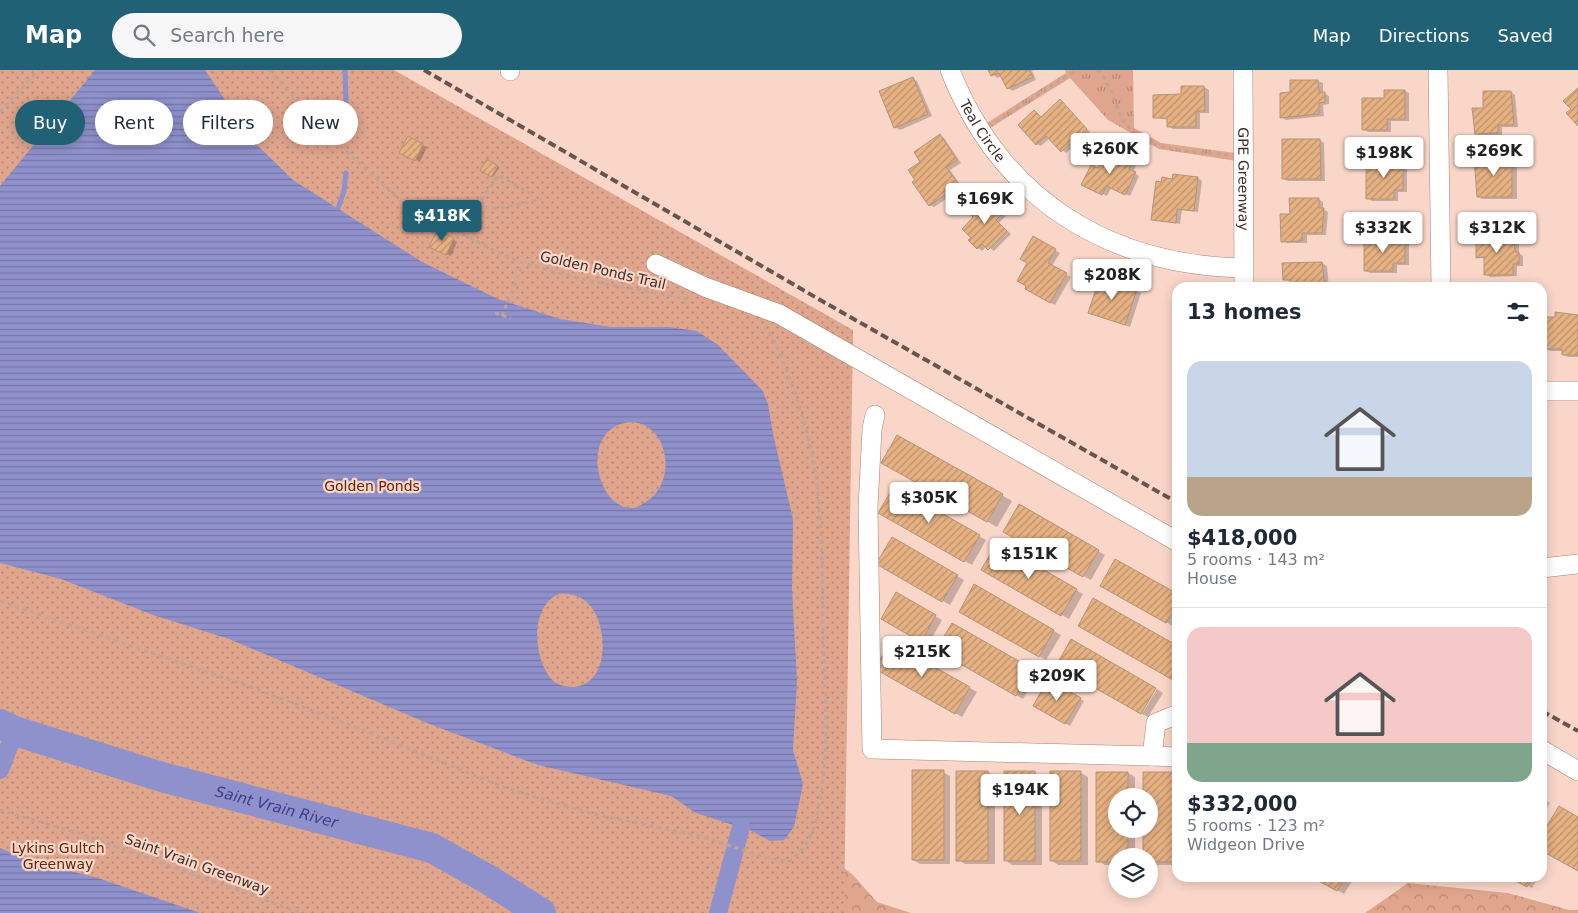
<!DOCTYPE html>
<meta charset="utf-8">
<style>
:root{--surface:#fff;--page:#f6f6f7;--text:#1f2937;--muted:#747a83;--line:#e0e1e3;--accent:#206176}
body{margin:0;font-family:"DejaVu Sans",sans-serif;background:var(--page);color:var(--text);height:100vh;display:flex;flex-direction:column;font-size:19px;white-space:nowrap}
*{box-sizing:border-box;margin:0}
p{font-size:16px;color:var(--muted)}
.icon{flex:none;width:28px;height:28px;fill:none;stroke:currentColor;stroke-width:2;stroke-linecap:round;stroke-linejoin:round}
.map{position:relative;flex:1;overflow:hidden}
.drawer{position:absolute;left:1172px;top:212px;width:375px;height:600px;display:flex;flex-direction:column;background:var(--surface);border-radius:15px;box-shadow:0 2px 12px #0003}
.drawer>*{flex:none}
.banner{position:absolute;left:15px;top:30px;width:475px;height:45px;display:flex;gap:10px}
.tools{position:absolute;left:1108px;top:718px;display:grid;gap:10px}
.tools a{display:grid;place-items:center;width:50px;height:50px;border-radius:50%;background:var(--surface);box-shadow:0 2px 12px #0003;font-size:25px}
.price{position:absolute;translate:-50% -42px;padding:0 11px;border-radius:5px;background:#fff;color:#222;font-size:16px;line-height:32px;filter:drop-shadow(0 1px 2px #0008)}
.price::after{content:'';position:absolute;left:50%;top:30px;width:15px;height:11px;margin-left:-8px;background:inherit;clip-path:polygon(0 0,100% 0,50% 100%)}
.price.current{background:var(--accent);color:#fff}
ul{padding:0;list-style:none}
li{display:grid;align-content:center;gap:10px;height:265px;padding:0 15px}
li+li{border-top:1px solid var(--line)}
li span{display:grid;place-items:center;height:155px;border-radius:15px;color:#555}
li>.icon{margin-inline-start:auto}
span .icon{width:90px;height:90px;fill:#fffc;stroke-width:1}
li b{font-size:21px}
h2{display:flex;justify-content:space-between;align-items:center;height:60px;padding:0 15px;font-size:21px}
.pill{padding:0 18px;border-radius:22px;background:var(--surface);box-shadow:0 2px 12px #0003;font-size:18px;line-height:45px}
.pill.current{background:var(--accent);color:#fff}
header{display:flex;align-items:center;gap:30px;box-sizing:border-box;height:70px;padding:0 25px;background:var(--accent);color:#fff}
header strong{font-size:24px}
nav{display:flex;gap:28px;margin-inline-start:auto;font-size:18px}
.search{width:350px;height:45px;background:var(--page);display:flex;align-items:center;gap:12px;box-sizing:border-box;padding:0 18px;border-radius:28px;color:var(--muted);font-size:19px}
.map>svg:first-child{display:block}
.grass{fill:url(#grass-tufts)}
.forest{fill:url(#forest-crowns)}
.park{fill:url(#park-dots)}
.water{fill:url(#water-rules);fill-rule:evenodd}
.shadow{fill:#0003}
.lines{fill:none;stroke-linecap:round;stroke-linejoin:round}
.stream{stroke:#8f91cc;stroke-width:5}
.canal{stroke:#8f91cc;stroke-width:18}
.river{stroke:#8f91cc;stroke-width:30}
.building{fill:url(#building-hatch);stroke:#b49478}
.minor-casing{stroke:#aa8272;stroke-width:20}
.path{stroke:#c1a398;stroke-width:3;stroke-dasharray:4 4;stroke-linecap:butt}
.minor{stroke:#fff;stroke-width:19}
.rail{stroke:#6a554c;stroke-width:4;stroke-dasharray:8 4;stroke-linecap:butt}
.labels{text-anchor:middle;stroke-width:4.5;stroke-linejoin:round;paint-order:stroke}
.street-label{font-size:14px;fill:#3e2d26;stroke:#fad6c9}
.park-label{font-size:14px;fill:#63280c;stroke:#fad6c9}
.water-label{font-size:15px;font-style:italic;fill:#413c84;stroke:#fad6c9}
</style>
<header>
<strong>Map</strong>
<div class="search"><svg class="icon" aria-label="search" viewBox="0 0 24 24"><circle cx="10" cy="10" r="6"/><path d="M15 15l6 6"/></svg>Search here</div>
<nav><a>Map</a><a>Directions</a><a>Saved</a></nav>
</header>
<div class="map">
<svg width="1578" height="843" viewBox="0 0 1578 843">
<defs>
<pattern id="grass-tufts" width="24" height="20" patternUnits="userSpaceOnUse" patternTransform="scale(1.25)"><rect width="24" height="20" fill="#e0a58d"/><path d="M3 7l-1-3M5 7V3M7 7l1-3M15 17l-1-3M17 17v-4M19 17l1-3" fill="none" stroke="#b78773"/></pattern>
<pattern id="forest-crowns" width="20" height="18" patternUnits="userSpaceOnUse" patternTransform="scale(1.25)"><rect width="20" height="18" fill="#e0a58d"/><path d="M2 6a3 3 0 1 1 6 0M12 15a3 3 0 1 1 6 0" fill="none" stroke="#b78773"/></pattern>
<pattern id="park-dots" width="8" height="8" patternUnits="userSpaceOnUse" patternTransform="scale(1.25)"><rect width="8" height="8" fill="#e0a58d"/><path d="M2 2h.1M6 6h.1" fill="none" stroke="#b78773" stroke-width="1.8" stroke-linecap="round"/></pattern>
<pattern id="water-rules" width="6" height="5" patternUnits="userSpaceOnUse" patternTransform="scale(1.25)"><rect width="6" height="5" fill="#8f91cc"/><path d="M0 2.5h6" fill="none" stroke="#7677a5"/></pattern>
<pattern id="building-hatch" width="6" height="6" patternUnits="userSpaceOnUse" patternTransform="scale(1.25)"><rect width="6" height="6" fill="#e7b283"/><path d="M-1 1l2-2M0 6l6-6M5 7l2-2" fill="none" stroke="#bd916b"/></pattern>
</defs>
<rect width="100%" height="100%" fill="#fad6c9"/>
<path class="grass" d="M1065,0H1133L1134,58L1161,73L1243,84V92L1159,79L1108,50L1070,8L982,63L979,58L1066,3Z"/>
<path class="forest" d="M827,785L853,805L877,832L911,843H772Z
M1408,813L1508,823L1569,840H1578V843H1365Z"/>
<path class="park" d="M0,0H394L853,260L844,843H0Z"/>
<path class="water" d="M95,0H205L252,70L293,110L422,192L498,229L560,249L611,257H669L697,261L718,275L762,320L768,334L773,364L793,449L792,519L797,610L793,680L803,714L794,757L784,770L770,771L752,761L696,743L671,726L538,695L427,653L229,569L153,545L61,509L0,493V116ZM631,352C669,354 676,409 650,429C645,432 640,437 633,438C595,440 578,356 631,352ZM559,524C586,521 599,542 602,566C605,587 599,614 575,617C568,617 562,616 556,613C533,596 528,536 559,524Z
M0,778L30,791L98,808L200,843H0Z"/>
<path class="shadow" d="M989,0H1034L1032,1L1036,10L1012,21L1008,18L1002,6L997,8Z
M913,9L917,11L932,46L900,60L895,57Z
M1318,11L1323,13V23L1329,26V34L1323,35L1324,46L1286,50L1281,47L1291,24Z
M1182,17H1204L1209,20V43H1200V59H1173L1168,56V50L1154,47L1183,25Z
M1405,21L1409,23V51H1391V62H1368L1364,59L1385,29Z
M1511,22L1515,25L1518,57H1502V65L1481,66L1476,63L1484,39Z
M1060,31L1090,62L1066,83L1050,68L1041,76L1037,74L1035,42L1042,47Z
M940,66L944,68L961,93L950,100L963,118L934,137L930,135L922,92Z
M409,68L427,77L420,92L401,82Z
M1320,70L1324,73L1325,111H1288L1284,109Z
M1107,82L1136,96L1133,102L1139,106L1130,126L1111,118L1107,126L1088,117Z
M1476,88H1512L1517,91V129H1482L1478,126Z
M488,90L499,98L493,107L482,100Z
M1403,91L1407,94V122H1398V131H1372L1368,128Z
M1198,108L1202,111L1198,142L1182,140L1180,154L1152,149L1173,110Z
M986,127L1006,146L999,153L1011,164L994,181L987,176L982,181L978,178L973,168L975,147Z
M1318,129L1323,132V139L1328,142L1326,165H1307V173H1287L1282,171L1291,145Z
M1478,164H1499L1504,167V171H1514L1519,173V183L1523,186V196H1517V206L1490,207L1485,204V189L1478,187Z
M1033,168L1060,183L1052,196L1071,207L1055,235L1026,219Z
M453,169L457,172L451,186L436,179Z
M1405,169L1409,172V195H1397V203H1370L1366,201Z
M1322,193L1327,196L1329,218H1292V212L1284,209Z
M1101,209L1141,223L1130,257L1094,245Z
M1556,243L1578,246V287H1568L1564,285V281H1550L1546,278Z
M897,366L1012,431L997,457L882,392Z
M894,418L986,470L972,495L880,443Z
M1019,436L1105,485L1091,510L1005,461Z
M892,469L964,510L950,535L878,494Z
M997,475L1083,524L1069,549L983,500Z
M975,516L1061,565L1046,590L961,541Z
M1101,516L1178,525V549L1173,556Z
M896,524L942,550L928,575L882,549Z
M952,555L1038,604L1023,629L938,580Z
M891,573L977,622L962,647L877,598Z
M1049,611L1084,631L1070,656L1034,635Z
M1157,619L1163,623L1148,647L1142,644Z
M943,702L950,706V794H920L913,790Z
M988,702L995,706V794H965L958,790Z
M1035,703L1042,707V795H1012L1005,790Z
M1081,703L1088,707V795H1058L1051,790Z
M1098,703H1128L1135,707V726H1116V759H1135V786H1116V795H1105L1098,791Z
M1144,703L1178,705V795H1152L1149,794V786H1144V759H1149V726H1144Z
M1542,729L1550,733L1542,745Z
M1315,808H1354L1344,824Z
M1512,808H1538L1532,818Z"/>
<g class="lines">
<path class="stream" d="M345,0L347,66
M338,138L344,121L346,103"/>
<path class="canal" d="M0,700L15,661
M718,843L741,757"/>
<path class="river" id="s1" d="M0,654L15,661L162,707L432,778L489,810L541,843"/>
</g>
<path class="building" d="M988,0H1029L1033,7L1007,19L999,3L991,6Z
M913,7L928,44L894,58L879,21Z
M1290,10H1318L1319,22H1325V32L1319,33V44L1280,48V23L1290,22Z
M1181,16H1204L1205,41H1196V57H1167V48H1153V25L1181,24Z
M1578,18V56L1566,43L1571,39L1563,31Z
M1384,20H1405V49H1387V60H1362V28H1384Z
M1483,21H1511L1514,55H1498V63L1475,64L1472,38H1483Z
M1060,29L1087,59L1061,82L1046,66L1036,75L1018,55L1034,40L1041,47Z
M940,64L957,90L946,97L959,115L929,136L912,112L915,110L908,100L920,92L914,82Z
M408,66L423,74L415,91L399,83Z
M1282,69H1320L1321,109H1282Z
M1106,80L1132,92L1129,99L1136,102L1125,125L1106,116L1102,125L1081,115L1091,95L1098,98Z
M1474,87H1512V127H1477Z
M487,89L498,96L491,107L480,100Z
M1366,90H1403V120H1394V129H1366Z
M1173,104L1198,107L1194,141L1177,139L1176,153L1151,150L1156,111L1161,112L1162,107L1172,109Z
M985,126L1003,143L996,150L1007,161L988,180L982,174L977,179L968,170L971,168L962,159L973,147L968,142Z
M1289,128H1319V138H1324L1322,163H1302V171L1281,172L1280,144H1290Z
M437,160L454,168L446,185L429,177Z
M1476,163H1499V170L1514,169L1515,182H1519V194H1513V205H1484V187L1476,188Z
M1033,166L1056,179L1048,193L1067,203L1050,233L1025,219L1026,216L1017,211L1027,193L1020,189Z
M1364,168H1405V193H1393V201H1364Z
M1322,192L1325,217L1291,218L1290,210H1283L1282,193Z
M1100,207L1137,219L1125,255L1088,243Z
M1178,234V267H1174Z
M1555,242L1578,245V285H1562V279H1544L1545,247H1555Z
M897,365L1003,424L987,452L881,393Z
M894,416L980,465L964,492L878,443Z
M1019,434L1099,480L1083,507L1003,462Z
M892,467L958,505L942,532L876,494Z
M997,473L1077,519L1061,546L981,500Z
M1115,489L1178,524V533L1166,553L1100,516Z
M974,514L1054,560L1039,587L959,542Z
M896,522L936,545L921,572L881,549Z
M1093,528L1178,576V613L1078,556Z
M952,553L1031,598L1016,626L936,580Z
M1071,569L1156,618L1141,644L1056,596Z
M890,572L970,617L955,644L875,599Z
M1048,609L1081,628L1065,654L1033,636Z
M912,700H944V790H912Z
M956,701H988V791H956Z
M1004,701H1035V791H1004Z
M1050,701H1081V791H1050Z
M1096,702H1128V726H1116V759H1128V786H1116V792H1096Z
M1143,702H1175V792H1149V786H1143V759H1149V726H1143Z
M1559,736L1578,747V801L1542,781V764Z
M1313,808H1345L1337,821Z
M1510,808H1532L1527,817Z"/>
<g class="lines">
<g class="minor-casing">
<g id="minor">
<path d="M510,0V1"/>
<path id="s2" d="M950,0C1001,129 1107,195 1243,198"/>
<path id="s3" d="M1243,0L1244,218"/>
<path d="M1438,0L1441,218"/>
<path d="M656,194L705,217L779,244L1178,472"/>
<path d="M1542,321H1578"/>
<path d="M875,345L872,359L868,438L872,679L1152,686"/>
<path d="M1542,498L1578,494"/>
<path d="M1178,644L1156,653L1152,686L1178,687"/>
<path d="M1542,680L1578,701"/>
</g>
</g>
<path class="path" d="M269,0L327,64L399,129L414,139L495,181L523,193L585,210L688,229
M1097,0C1110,11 1114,33 1122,48C1141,84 1194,81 1228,85
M0,42L38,0
M996,52L1076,0
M477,137L501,138L541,129
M459,163L498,105L530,123
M495,243L511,248
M502,246L523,193
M0,531L248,616L366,661L503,717L590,743L703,767L765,787L788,792C801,784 809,771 814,756C832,694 825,624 823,560C822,503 823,445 813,389C807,358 785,282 765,258
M0,740L78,763L301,843"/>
<use href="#minor" class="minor"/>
<path class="rail" d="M424,0L822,231L1178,433
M1542,641L1578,661"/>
</g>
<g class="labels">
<g class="street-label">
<text dy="5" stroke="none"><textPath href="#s2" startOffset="69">Teal Circle</textPath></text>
<text dy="5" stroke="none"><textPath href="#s3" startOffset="109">GPE Greenway</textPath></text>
<text transform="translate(603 200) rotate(13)" y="5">Golden Ponds Trail</text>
<text transform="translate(197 794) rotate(20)" y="5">Saint Vrain Greenway</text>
</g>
<g class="park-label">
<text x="372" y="421">Golden Ponds</text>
<text x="58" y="783">Lykins Gultch<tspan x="58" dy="16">Greenway</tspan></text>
</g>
<g class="water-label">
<text dy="5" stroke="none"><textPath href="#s1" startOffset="289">Saint Vrain River</textPath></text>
</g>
</g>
</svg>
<div class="tools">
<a><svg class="icon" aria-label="locate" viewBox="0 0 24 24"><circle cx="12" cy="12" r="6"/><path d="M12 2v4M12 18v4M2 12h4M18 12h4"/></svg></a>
<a><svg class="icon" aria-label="layers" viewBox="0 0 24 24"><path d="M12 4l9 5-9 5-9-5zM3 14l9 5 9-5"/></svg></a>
</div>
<b class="price" style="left:1110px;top:105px">$260K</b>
<b class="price" style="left:1494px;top:107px">$269K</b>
<b class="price" style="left:1384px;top:109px">$198K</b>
<b class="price" style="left:985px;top:155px">$169K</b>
<b class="price current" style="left:442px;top:172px">$418K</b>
<b class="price" style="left:1383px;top:184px">$332K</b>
<b class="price" style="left:1497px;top:184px">$312K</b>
<b class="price" style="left:1112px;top:231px">$208K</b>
<b class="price" style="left:929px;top:454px">$305K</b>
<b class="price" style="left:1029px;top:510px">$151K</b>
<b class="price" style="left:922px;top:608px">$215K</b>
<b class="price" style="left:1057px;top:632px">$209K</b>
<b class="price" style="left:1020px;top:746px">$194K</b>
<div class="banner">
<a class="pill current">Buy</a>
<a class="pill">Rent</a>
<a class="pill">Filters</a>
<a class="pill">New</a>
</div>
<section class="drawer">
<h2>13 homes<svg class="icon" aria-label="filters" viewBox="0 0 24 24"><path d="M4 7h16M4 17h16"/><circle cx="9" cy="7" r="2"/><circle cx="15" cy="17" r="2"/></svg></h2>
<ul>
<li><span style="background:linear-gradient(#c9d6e8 75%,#b9a48a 0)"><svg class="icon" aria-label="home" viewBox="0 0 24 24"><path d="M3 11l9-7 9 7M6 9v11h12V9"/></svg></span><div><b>$418,000</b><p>5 rooms · 143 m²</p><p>House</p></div></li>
<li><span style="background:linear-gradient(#f6c9c9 75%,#7fa58c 0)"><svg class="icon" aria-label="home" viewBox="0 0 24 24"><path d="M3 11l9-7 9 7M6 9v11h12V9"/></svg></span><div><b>$332,000</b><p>5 rooms · 123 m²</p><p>Widgeon Drive</p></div></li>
</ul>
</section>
</div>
